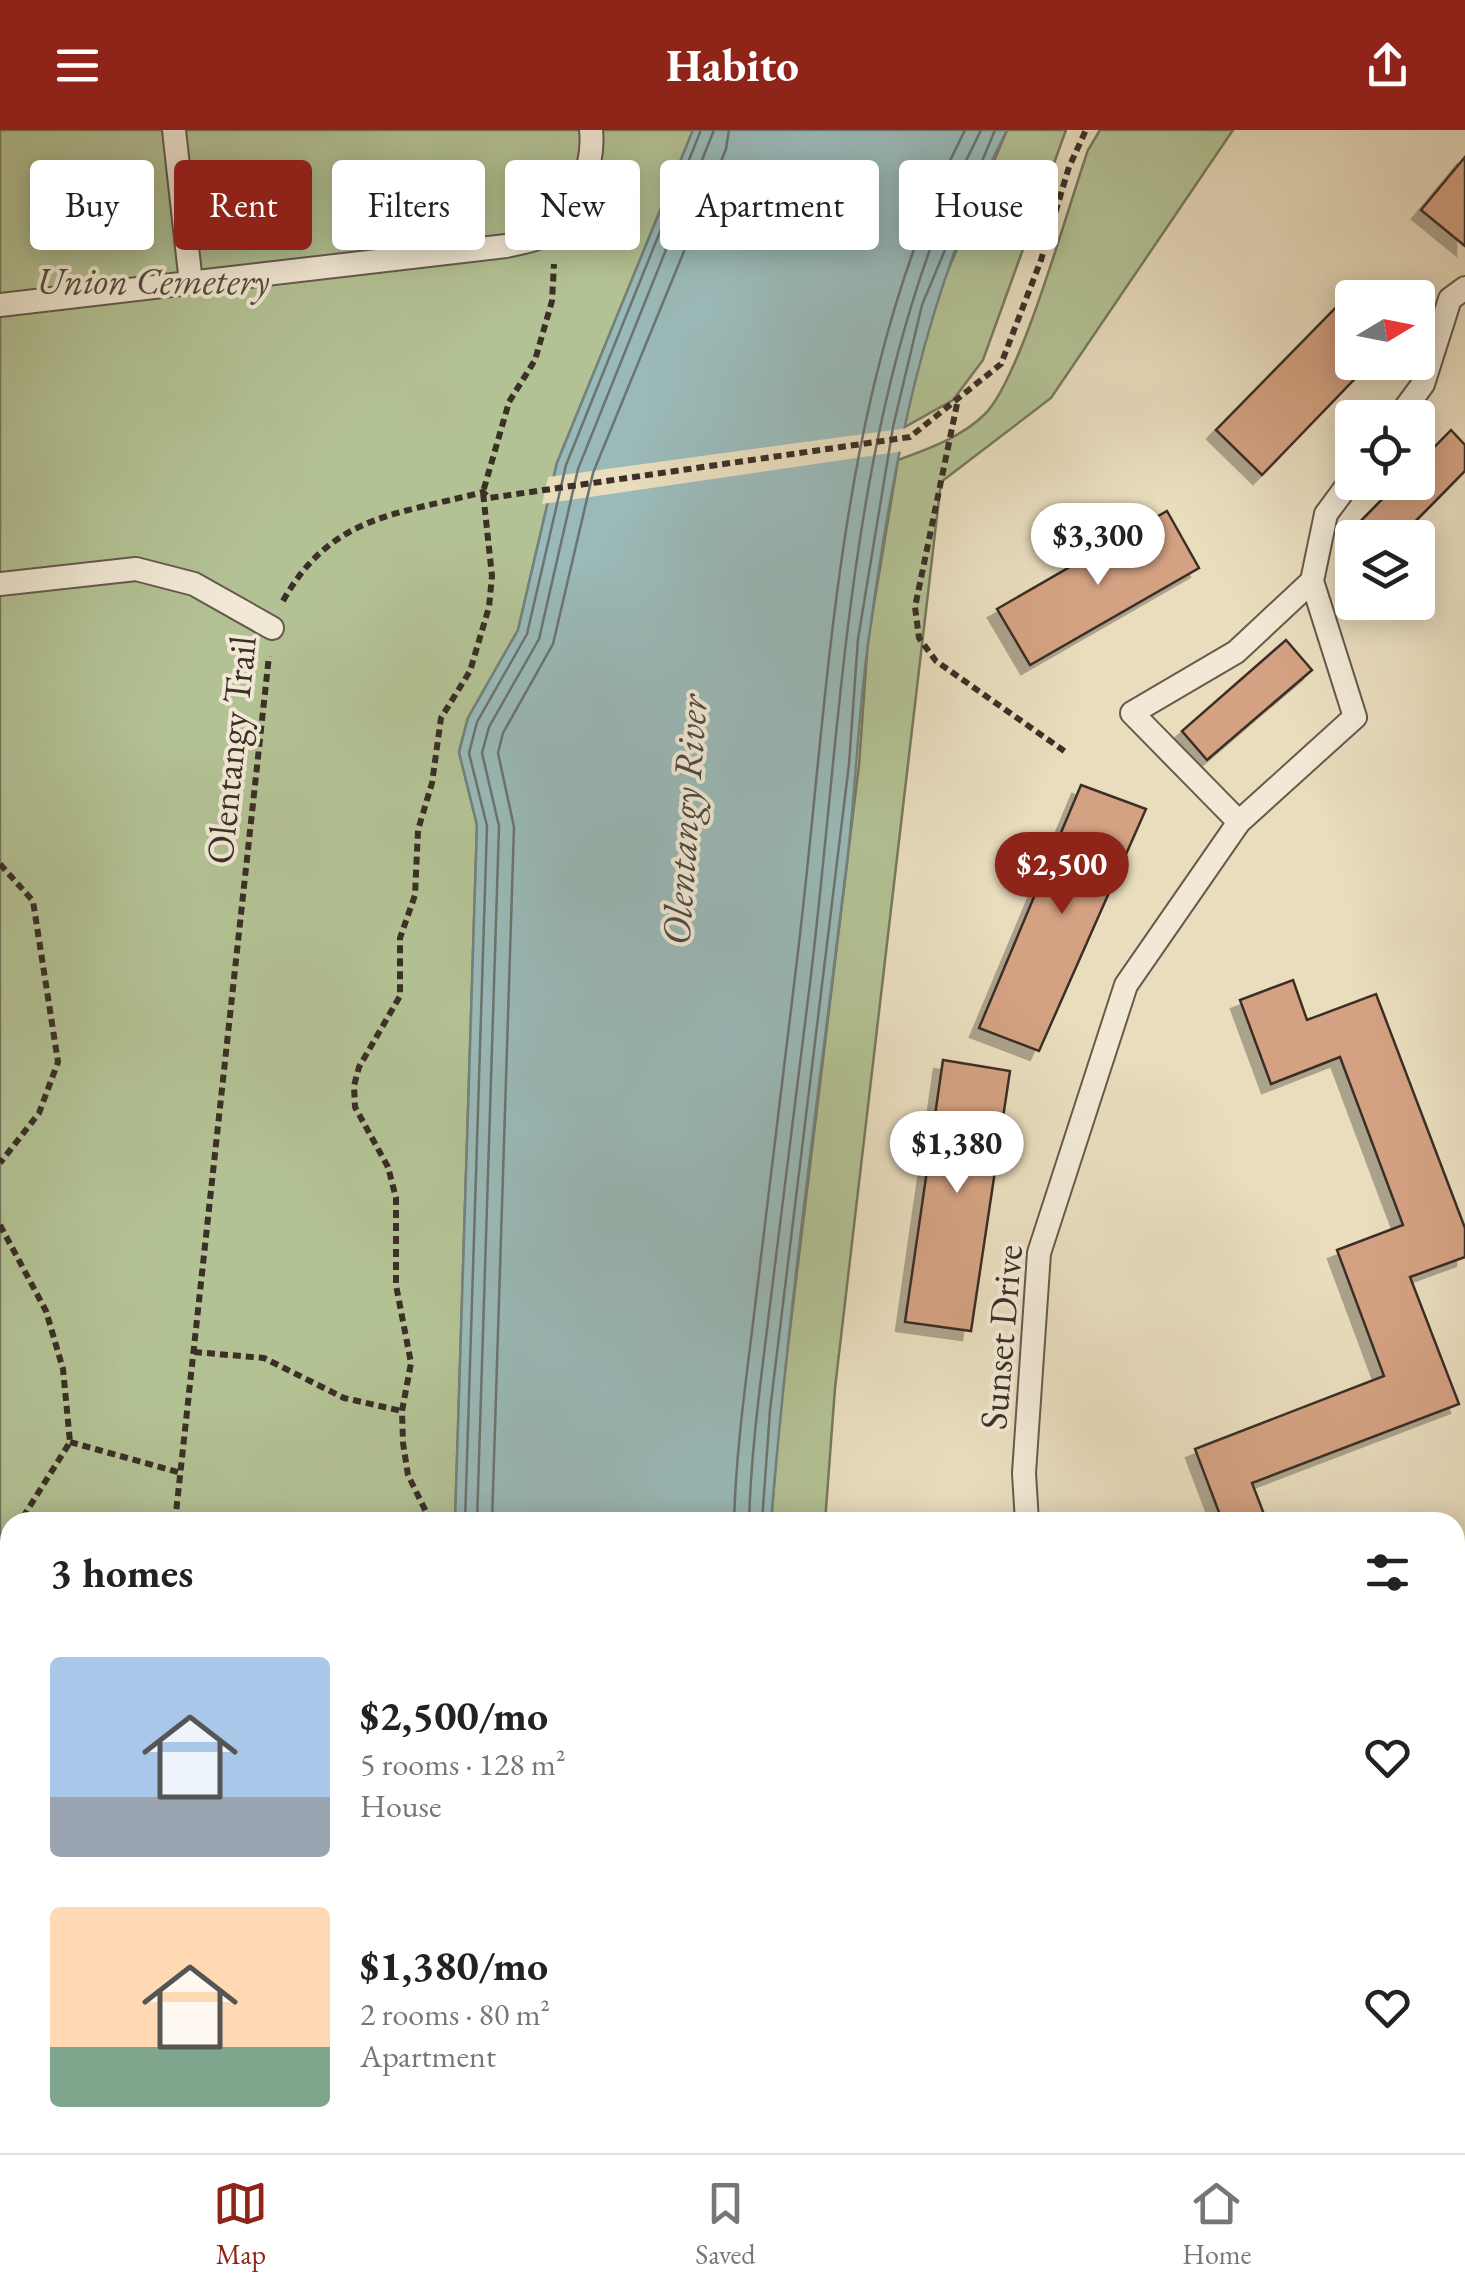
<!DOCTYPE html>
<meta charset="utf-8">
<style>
:root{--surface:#fff;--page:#f6f6f6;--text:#222;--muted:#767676;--line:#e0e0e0;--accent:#8f2418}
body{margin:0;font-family:"EB Garamond",serif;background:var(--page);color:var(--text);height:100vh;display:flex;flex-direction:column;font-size:38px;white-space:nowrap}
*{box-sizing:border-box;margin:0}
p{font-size:32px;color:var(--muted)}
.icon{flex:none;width:55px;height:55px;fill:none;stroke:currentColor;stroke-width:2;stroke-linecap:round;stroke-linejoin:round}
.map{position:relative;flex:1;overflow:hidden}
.details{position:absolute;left:0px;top:1382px;width:1465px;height:642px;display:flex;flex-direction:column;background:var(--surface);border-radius:30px 30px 0 0;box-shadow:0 5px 25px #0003}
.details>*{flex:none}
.guide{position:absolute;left:30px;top:30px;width:1405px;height:90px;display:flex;gap:20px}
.needle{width:65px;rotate:80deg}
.controls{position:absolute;left:1335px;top:150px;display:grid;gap:20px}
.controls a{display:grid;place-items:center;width:100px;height:100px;border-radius:10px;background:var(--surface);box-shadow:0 5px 25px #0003;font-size:50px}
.price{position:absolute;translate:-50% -85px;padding:0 22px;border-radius:35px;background:#fff;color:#222;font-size:32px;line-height:65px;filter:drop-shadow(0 2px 5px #0008)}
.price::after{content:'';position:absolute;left:50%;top:60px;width:30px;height:22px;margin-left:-15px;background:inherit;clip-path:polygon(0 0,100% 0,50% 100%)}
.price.current{background:var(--accent);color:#fff}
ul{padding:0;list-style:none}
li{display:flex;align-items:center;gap:30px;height:250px;padding:0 50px}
li span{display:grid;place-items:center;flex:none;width:280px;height:200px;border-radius:10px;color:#555}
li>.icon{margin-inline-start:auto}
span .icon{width:120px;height:120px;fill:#fffc;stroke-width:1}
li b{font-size:42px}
h2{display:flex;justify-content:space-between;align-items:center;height:120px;padding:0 50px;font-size:42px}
.chip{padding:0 35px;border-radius:10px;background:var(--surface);box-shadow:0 5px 25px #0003;font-size:35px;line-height:90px}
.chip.current{background:var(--accent);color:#fff}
header{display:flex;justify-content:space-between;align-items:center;height:130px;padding:0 50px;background:var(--accent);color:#fff;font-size:45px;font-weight:700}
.tab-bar{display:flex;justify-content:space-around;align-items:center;height:140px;border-top:2px solid var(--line);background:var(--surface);font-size:28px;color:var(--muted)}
.tab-bar a{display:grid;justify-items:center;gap:5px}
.tab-bar .current{color:var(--accent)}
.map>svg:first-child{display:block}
.green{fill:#b3c294;stroke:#77785e;stroke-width:2.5}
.water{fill:#9abab9;stroke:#74827f;stroke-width:2.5}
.pier{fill:#e9ddbe}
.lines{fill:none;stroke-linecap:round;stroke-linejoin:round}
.shore{stroke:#6a7470;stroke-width:2.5}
.building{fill:#d4a282;stroke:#3b2f27;stroke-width:2.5;filter:url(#shadow)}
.service-casing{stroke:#665a4d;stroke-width:26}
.path{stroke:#3b2f27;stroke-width:6;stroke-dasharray:8 5;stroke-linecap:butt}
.service{stroke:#f1e9d5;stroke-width:22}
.labels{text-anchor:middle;stroke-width:8;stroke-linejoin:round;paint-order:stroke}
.park-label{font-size:38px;font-style:italic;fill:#534c3d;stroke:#f1e9d5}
.street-label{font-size:38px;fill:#3b2f27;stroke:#f1e9d5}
.water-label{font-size:40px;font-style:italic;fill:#4e4b44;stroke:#f1e9d5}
</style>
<header><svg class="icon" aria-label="menu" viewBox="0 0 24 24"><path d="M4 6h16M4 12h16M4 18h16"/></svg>Habito<svg class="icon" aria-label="share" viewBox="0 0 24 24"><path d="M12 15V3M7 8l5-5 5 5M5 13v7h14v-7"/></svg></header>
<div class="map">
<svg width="1465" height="2023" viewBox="0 0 1465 2023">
<defs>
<filter id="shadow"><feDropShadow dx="-9" dy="9" stdDeviation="0" flood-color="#0004"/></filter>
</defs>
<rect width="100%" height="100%" fill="#e9ddbe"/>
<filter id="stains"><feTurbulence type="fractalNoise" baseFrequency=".002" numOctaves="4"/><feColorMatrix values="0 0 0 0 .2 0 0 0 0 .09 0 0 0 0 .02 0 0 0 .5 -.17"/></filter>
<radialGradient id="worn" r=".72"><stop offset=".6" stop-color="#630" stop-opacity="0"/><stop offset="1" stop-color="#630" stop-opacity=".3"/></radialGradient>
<path class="green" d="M0,0H693L557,333L518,500L468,588L459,622L477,695L455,1392H10V2015H240L231,2023H0Z
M1007,0H1066L983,230L953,270L903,298L932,178Z
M1100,0H1233L1051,268L941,352L835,1258L825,1392H771L780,1281L859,635L868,510L898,330C928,319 962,307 985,284C1021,248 1068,77 1088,20Z
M588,2015H680L673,2023H581Z"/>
<path class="water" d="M693,0H1007C925,161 893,330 869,507C858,582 856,658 847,732C820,952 789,1172 771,1392H455L477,695L459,622L468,588L518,500L557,333Z
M240,2015H588L581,2023H231Z"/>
<path class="pier" d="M908,298L904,321L542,374L548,347Z"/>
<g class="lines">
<path class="shore" d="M465,1392L487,696L469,623L477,592L527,504L566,335L701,0
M477,1392L499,696L482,623L489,597L539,509L578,339L714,0
M492,1392L514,697L498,623L503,603L553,514L593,343L726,19L729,0
M734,1392C736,1315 748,1237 757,1160C770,1050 784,940 797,830C831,552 835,255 965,0
M749,1392C751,1317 762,1242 771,1167C784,1060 797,953 811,845C845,561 849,260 981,0
M762,1392L770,1280L849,634L858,509L893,297L922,175L995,0"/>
</g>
<path class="building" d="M1465,27V116L1421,80Z
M1354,159L1363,168H1352V232H1371L1262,345L1216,300Z
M1451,300L1465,315V341L1399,408H1362L1353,399L1399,352H1418V334Z
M1167,381L1199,438L1030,535L997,479Z
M1286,510L1312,540L1207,630L1182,601Z
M1081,655L1146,679L1039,921L979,898Z
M1293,850L1307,890L1376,864L1465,1098V1127L1410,1147L1459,1274L1252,1353L1267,1392H1199L1220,1385L1195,1319L1384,1246L1337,1120L1403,1095L1340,927L1271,954L1240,870Z
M943,930L1010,941L971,1201L905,1192Z
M1465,1527V1584L1455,1588V1531Z
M1455,1847L1465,1873V2023L1455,2006Z
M723,2015H830L824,2023H717Z
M1033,2015H1112L1115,2023H1036Z"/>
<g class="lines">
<g class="service-casing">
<path id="service" d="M174,0L191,153
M0,175L506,116C518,113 535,111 544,105C575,84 595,36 591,0
M1398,288L1423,254L1450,169L1465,158
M0,454L136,439L194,454L272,498
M1239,692L1132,583L1236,522L1312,451L1326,384L1352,349
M1027,1392L1024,1343L1039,1123L1126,855L1239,692L1355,587L1312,451
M1455,1436L1465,1433
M985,2015L989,2023
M1222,2015L1225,2023
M880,2023L887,2015"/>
</g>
<path class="path" d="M957,274L915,477L919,508L936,531L1067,623
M283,471C331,385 396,385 483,362L489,368L910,307L1001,234L1041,130L1069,37L1086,0
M0,734L33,771L58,932L39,983L0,1033
M0,1095L46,1181L63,1239L70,1312L20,1392
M194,1222L264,1228L344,1268L402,1281
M70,1312L181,1343
M175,1392L269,526
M431,1392L408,1345L403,1313L402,1281L411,1233L396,1155V1068L388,1037L355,977L354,956L359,937L400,866V808L415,765L418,700L432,653L441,588L470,541L489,477L492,446L483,362L509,272L535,230L552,171L554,134
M0,1424L10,1408
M0,1883L10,1877
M74,2015V2023
M151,2023L155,2015"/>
<use href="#service" class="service"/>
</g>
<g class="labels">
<g class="park-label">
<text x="153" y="164">Union Cemetery</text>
</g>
<g class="street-label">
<text transform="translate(231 620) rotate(-84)" y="13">Olentangy Trail</text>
<text transform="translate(1001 1207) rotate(-85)" y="13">Sunset Drive</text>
</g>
<g class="water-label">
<text transform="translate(684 690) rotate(-86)" y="14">Olentangy River</text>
</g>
</g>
<rect width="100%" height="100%" filter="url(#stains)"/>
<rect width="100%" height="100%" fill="url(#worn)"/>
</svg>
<div class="controls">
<a><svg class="needle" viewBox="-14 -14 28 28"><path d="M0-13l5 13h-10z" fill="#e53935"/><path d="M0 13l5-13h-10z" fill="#767676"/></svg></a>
<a><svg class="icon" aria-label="locate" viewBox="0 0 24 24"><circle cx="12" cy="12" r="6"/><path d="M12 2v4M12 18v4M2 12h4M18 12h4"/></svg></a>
<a><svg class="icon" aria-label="layers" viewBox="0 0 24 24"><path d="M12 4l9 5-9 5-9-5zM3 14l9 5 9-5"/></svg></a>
</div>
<b class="price" style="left:1098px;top:458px">$3,300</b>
<b class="price current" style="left:1062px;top:787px">$2,500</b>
<b class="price" style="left:957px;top:1066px">$1,380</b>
<div class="guide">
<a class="chip">Buy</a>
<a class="chip current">Rent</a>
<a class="chip">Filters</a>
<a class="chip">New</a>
<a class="chip">Apartment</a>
<a class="chip">House</a>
</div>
<section class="details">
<h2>3 homes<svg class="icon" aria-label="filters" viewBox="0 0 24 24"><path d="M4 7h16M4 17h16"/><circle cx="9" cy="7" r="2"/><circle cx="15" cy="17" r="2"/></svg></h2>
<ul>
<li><span style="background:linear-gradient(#a9c7e8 70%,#9aa5b1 0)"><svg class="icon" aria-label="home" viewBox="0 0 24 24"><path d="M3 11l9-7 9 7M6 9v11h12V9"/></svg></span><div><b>$2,500/mo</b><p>5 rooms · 128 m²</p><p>House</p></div><svg class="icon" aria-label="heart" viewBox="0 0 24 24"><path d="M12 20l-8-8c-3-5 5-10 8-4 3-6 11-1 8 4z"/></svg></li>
<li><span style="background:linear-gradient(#ffd9b3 70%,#7fa58c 0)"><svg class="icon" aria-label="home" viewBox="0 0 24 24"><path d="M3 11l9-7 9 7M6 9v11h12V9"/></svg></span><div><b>$1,380/mo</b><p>2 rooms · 80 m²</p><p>Apartment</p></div><svg class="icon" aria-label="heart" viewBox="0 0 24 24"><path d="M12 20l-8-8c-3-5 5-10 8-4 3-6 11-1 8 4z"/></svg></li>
</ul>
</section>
</div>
<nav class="tab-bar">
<a class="current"><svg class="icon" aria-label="map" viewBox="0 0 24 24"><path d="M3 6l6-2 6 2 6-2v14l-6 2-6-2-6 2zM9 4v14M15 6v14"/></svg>Map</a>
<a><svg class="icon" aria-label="saved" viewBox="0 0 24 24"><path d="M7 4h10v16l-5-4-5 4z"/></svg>Saved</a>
<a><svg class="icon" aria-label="home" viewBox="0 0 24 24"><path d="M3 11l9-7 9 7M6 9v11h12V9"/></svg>Home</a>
</nav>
